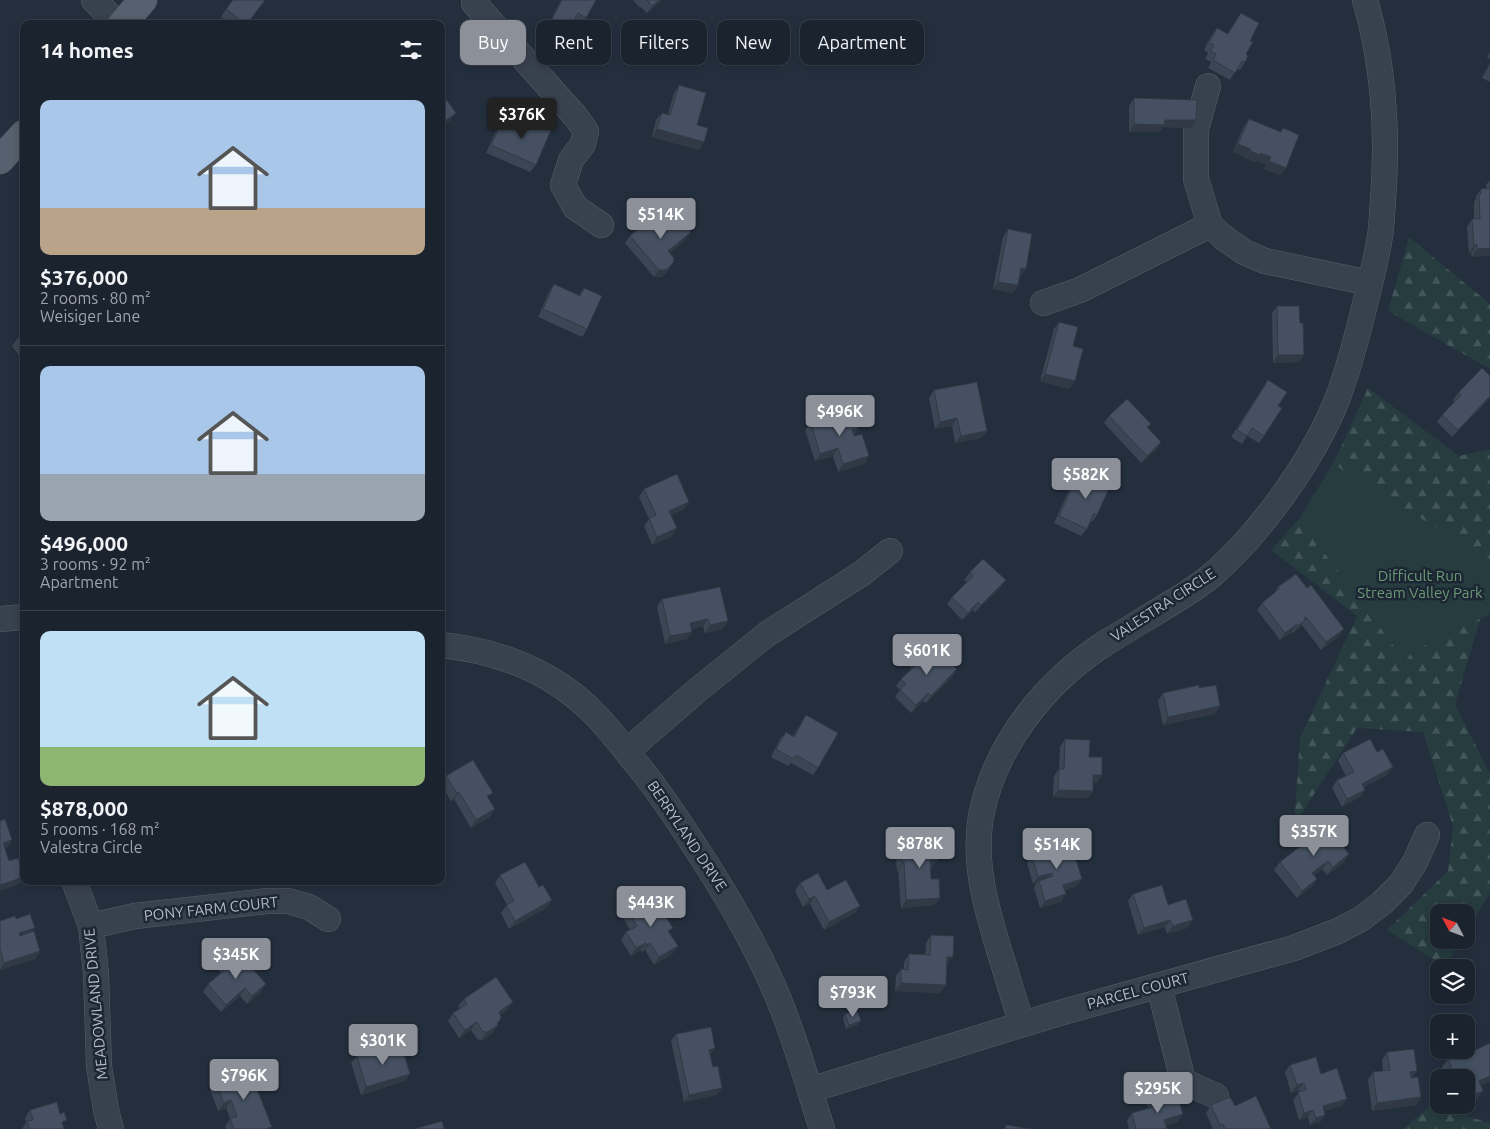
<!DOCTYPE html>
<meta charset="utf-8">
<style>
:root{--surface:#1b232e;--page:#242b36;--text:#f1f3f6;--muted:#a0a4aa;--line:#39404a;--accent:#8c9099}
body{margin:0;font-family:Ubuntu,sans-serif;background:var(--page);color:var(--text);height:100vh;display:flex;flex-direction:column;font-size:19px;white-space:nowrap}
*{box-sizing:border-box;margin:0}
p{font-size:16px;color:var(--muted)}
.icon{flex:none;width:28px;height:28px;fill:none;stroke:currentColor;stroke-width:2;stroke-linecap:round;stroke-linejoin:round}
.map{position:relative;flex:1;overflow:hidden}
.side{position:absolute;left:20px;top:20px;width:425px;height:865px;display:flex;flex-direction:column;background:var(--surface);border-radius:10px;box-shadow:0 2px 8px #0003,0 0 0 1px var(--line)}
.side>*{flex:none}
.banner{position:absolute;left:460px;top:20px;width:475px;height:45px;display:flex;gap:10px}
.needle{width:32px;rotate:311deg}
.fabs{position:absolute;left:1430px;top:904px;display:grid;gap:10px}
.fabs a{display:grid;place-items:center;width:45px;height:45px;border-radius:10px;background:var(--surface);box-shadow:0 2px 8px #0003,0 0 0 1px var(--line);font-size:25px}
.price{position:absolute;translate:-50% -42px;padding:0 11px;border-radius:5px;background:var(--accent);color:#fff;font-size:16px;line-height:32px;filter:drop-shadow(0 1px 2px #0008)}
.price::after{content:'';position:absolute;left:50%;top:30px;width:15px;height:11px;margin-left:-8px;background:inherit;clip-path:polygon(0 0,100% 0,50% 100%)}
.price.on{background:#222;color:#fff}
ul{padding:0;list-style:none}
li{display:grid;align-content:center;gap:10px;height:265px;padding:0 20px}
li+li{border-top:1px solid var(--line)}
li span{display:grid;place-items:center;height:155px;border-radius:10px;color:#555}
li>.icon{margin-inline-start:auto}
span .icon{width:90px;height:90px;fill:#fffc;stroke-width:1}
li b{font-size:21px}
h2{display:flex;justify-content:space-between;align-items:center;height:60px;padding:0 20px;font-size:21px}
.tag{padding:0 18px;border-radius:10px;background:var(--surface);box-shadow:0 2px 8px #0003,0 0 0 1px var(--line);font-size:18px;line-height:45px}
.tag.on{background:var(--accent);color:#fff}
.map>svg:first-child{display:block}
.forest{fill:url(#forest-firs)}
.green{fill:#263c3f}
.lines{fill:none;stroke-linecap:round;stroke-linejoin:round}
.minor-casing{stroke:#565f6c;stroke-width:26}
.major-casing{stroke:#414a57;stroke-width:29}
.minor{stroke:#38414e;stroke-width:25}
.major{stroke:#56606e;stroke-width:28}
.wall{fill:#3b4654}
.shaded-wall{fill:#303945}
.building{fill:#455162;stroke:#303945}
.labels{text-anchor:middle;stroke-width:5;stroke-linejoin:round;paint-order:stroke}
.park-label{font-size:15px;fill:#6b9a76;stroke:#1d2633}
.street-label{font-size:15px;fill:#b4bcc9;stroke:#1d2633}
</style>
<div class="map">
<svg width="1490" height="1129" viewBox="0 0 1490 1129">
<defs>
<pattern id="forest-firs" width="22" height="20" patternUnits="userSpaceOnUse" patternTransform="scale(1.25)"><rect width="22" height="20" fill="#263c3f"/><path d="M5 1l3.5 6h-7zM16 11l3.5 6h-7z" fill="#435659"/></pattern>
</defs>
<rect width="100%" height="100%" fill="#242f3e"/>
<path class="forest" d="M1409,237L1490,304V369L1388,311Z
M1368,388L1459,456L1490,449V597L1486,600L1455,704L1490,774V893L1466,932V912H1439V940H1461L1445,967L1387,930L1448,871L1453,826L1423,732L1357,728L1294,825L1300,738L1357,616L1271,550L1299,519L1333,464Z
M1430,1106L1490,1123V1129H1403Z"/>
<path class="green" d="M1333,464L1490,561V614L1413,651L1405,661L1299,519Z"/>
<g class="lines">
<g class="minor-casing">
<path id="minor" d="M94,0L118,24
M477,0L474,3L576,117L586,131L583,144L571,160L563,185L575,207L601,225
M1208,86L1196,129V179L1210,225L1224,238L1244,252L1265,261L1370,283
M1043,303L1080,290L1210,225
M0,619L24,617
M441,645C482,649 524,662 558,684C591,705 611,732 635,762C656,787 674,814 692,842C722,887 747,929 770,979C792,1027 806,1079 822,1129
M627,751L700,688L767,634L861,574L890,551
M74,881L91,926L96,974L99,1066L106,1110L111,1129
M91,926L135,916L267,901H288L309,907L328,919
M1159,986L1183,1081L1216,1096
M1022,1024C1014,1000 1007,975 999,950C986,907 973,862 981,816C995,744 1046,681 1107,642C1129,629 1151,615 1173,602C1186,594 1200,585 1212,575C1261,533 1315,457 1338,397C1350,365 1358,333 1366,300C1371,279 1377,257 1380,236C1382,224 1382,212 1383,200C1388,133 1384,65 1365,0
M810,1090L1056,1014L1294,948L1338,931L1361,919L1382,903L1401,884L1415,862L1427,835
M1159,1099L1169,1087L1183,1081"/>
</g>
<g class="major-casing">
<path id="major" d="M122,24L143,0
M0,160L24,134"/>
</g>
<use href="#minor" class="minor"/>
<use href="#major" class="major"/>
</g>
<path class="wall" d="M561,0H596L586,18L581,25L573,21L564,36L547,27Z
M633,0H661L658,3L647,13L641,7L640,8Z
M226,9L248,24H230L221,17Z
M1241,13L1250,41L1245,62L1240,70L1237,69L1230,80L1208,68L1211,62L1205,59L1208,53L1204,50L1211,36L1217,28L1227,34Z
M1490,52V59L1487,58Z
M1490,63V82L1482,78Z
M679,85L697,125L704,142L699,150L652,137L656,120L662,113L668,114L674,93Z
M1134,98L1196,120L1191,128L1163,127L1159,132H1129V106Z
M504,118L530,130L534,123L536,165L530,172L486,153L498,126Z
M1249,119L1280,132L1283,128L1286,168L1280,175L1264,169L1266,165L1256,160L1255,162L1245,158V157L1233,152L1244,126Z
M1490,180V255L1472,257L1471,253H1469L1467,227L1472,219H1474V202L1476,199V196L1481,189L1486,188V185Z
M1008,229L1020,277V276L1018,285L1013,293L993,289L1003,237Z
M649,230L685,240L670,253L673,263L668,271L661,277H654L625,243L630,236Z
M554,284L579,295L584,288L587,329L582,337L538,317L549,292Z
M1277,306L1299,362L1273,363L1272,313Z
M1059,322L1075,381L1069,389L1040,381L1054,329Z
M24,334V362L12,346L18,338Z
M1490,376V398L1452,437L1437,422L1442,415L1455,402L1453,400L1458,393Z
M1268,380L1278,406L1264,436L1259,443L1247,436L1242,444L1231,437Z
M934,390L987,431L981,438L955,443L952,426L935,429L929,398Z
M1109,416L1151,424L1148,428L1161,442L1156,450L1141,463L1104,423Z
M811,423L854,436L869,456L864,464L838,472L833,456L815,461L805,430Z
M1090,472L1097,515L1092,522L1090,521L1087,529L1081,536L1054,523L1070,488L1075,481L1083,484Z
M644,489L689,502L684,509L671,515L677,528L672,536L652,545L644,526L649,519L639,497Z
M970,572L1000,588L975,612L973,610L962,620L947,604L952,597L967,582L964,580Z
M1278,587L1339,636L1321,650L1302,625L1300,627L1293,633L1292,632L1280,640L1257,610L1262,603L1274,593Z
M662,599L728,621L722,629L705,633L703,626L692,629V632L687,639L665,644L657,607Z
M915,658L952,677L926,703L923,701L911,713L895,697L900,690L896,686L901,679L911,669L910,665Z
M1163,693L1215,714L1163,725L1158,701Z
M806,715L818,768L813,775L791,763L788,766L771,757L780,739L786,732L793,736Z
M1065,739L1089,757L1102,775L1096,783H1093V791L1088,798L1053,797L1054,776L1059,769L1060,747Z
M1343,753L1387,775L1364,787L1365,790L1360,797L1342,807L1332,788L1337,780L1346,776L1338,761Z
M446,776L490,817L471,828L454,799L451,801L441,784Z
M900,841L932,867L931,868V879L940,898L934,905L901,908L898,870H897L895,849Z
M1349,854L1344,862L1327,875L1322,869L1314,875L1317,879L1312,886L1297,898L1274,870L1280,862Z
M1032,856L1077,886L1065,890L1061,902L1040,908L1034,888L1037,883L1033,884L1027,863Z
M500,875L539,887L552,900L546,908L509,929L501,913L507,905L495,883Z
M800,883L827,890L860,906L855,913L824,930L810,904L803,907L795,891Z
M1133,894L1168,905L1187,928L1167,934L1165,927L1138,935L1128,901Z
M628,911L670,933L678,946L672,954L654,965L645,950L642,952L641,950L631,956L621,940L626,932L630,930L623,918Z
M16,919L32,932L40,951L35,959L0,970V921Z
M931,935L947,964L946,985L940,993L895,991L896,976L901,969H904V962L909,954L925,955L926,943Z
M225,964L261,992L247,1004L240,996L221,1012L203,992L208,984L221,973L219,971Z
M464,999L507,1010L500,1015V1020L493,1033L481,1041L480,1039L478,1040L471,1030L459,1038L448,1021L453,1013L460,1008L458,1006Z
M845,1014L858,1025L846,1029L843,1018Z
M676,1034L710,1056L717,1095L684,1102L671,1041Z
M1490,1043V1081L1481,1085L1478,1098L1466,1104V1078H1447L1442,1067L1448,1059L1467,1054Z
M1387,1052L1412,1078L1421,1097L1416,1105L1372,1111L1368,1080L1373,1072L1383,1071L1382,1060Z
M377,1055L410,1074L405,1081L361,1095L351,1063L357,1056Z
M1290,1065L1321,1074L1342,1106L1324,1111L1325,1115L1320,1122L1310,1125L1308,1117L1299,1120L1293,1100L1299,1092L1298,1091L1291,1093L1285,1072Z
M215,1082L270,1129H226L225,1126L230,1119L226,1108L218,1111L210,1090Z
M1159,1099L1178,1122L1166,1125L1167,1129H1129L1127,1121L1132,1113L1154,1107Z
M1211,1105L1271,1129H1213L1206,1113Z
M30,1110L63,1125L64,1129H22L26,1123L25,1118Z"/>
<path class="shaded-wall" d="M659,0H661L658,3L647,13L652,6Z
M456,113L451,120L441,128V124Z
M1165,120H1196L1191,128L1163,127L1159,132H1129L1134,124Z
M657,129L704,142L699,150L652,137Z
M1238,144L1251,149L1245,157L1233,152Z
M1250,151L1261,153L1271,157L1266,165L1256,160L1255,162L1245,158Z
M1269,161L1286,168L1280,175L1264,169Z
M691,232L685,240L663,259L668,251Z
M1474,245H1477L1471,253H1469Z
M1490,248V255L1472,257L1477,249Z
M673,263L668,271L661,277H654L659,270Z
M1021,268L1026,269L1020,277L1016,276Z
M998,282L1018,285L1013,293L993,289Z
M1278,355H1304L1299,362L1273,363Z
M1045,374L1075,381L1069,389L1040,381Z
M1490,396V398L1452,437L1458,430Z
M957,418L952,426L935,429L940,422Z
M859,428L854,436L852,430Z
M987,431L981,438L955,443L961,436Z
M1161,442L1156,450L1141,463L1147,456Z
M838,448L833,456L815,461L820,454Z
M869,456L864,464L838,472L843,464Z
M689,502L684,509L664,518L669,511Z
M677,528L672,536L652,545L657,537Z
M1006,580L1000,588L975,612L981,605Z
M978,602L973,610L962,620L968,613Z
M1306,617L1303,622L1305,620L1300,627L1293,633L1298,626Z
M708,619L703,626L685,630L690,623Z
M728,621L722,629L705,633L710,625Z
M1297,624L1292,632L1280,640L1285,633Z
M1344,629L1339,636L1321,650L1326,642Z
M692,632L687,639L665,644L670,636Z
M957,669L952,677L926,703L931,696Z
M928,693L923,701L911,713L916,705Z
M1220,706L1215,714L1163,725L1168,717Z
M1393,767L1387,775L1356,791L1362,784Z
M1093,775H1102L1096,783H1088Z
M1058,790L1093,791L1088,798L1053,797Z
M1365,790L1360,797L1342,807L1347,799Z
M459,792L454,799L451,801L457,793Z
M495,809L490,817L471,828L476,820Z
M12,840L7,848L0,850L3,843Z
M1349,854L1344,862L1327,875L1333,867Z
M930,860H938L932,867L925,868Z
M1328,861L1322,869L1307,881L1312,873Z
M902,862H904L898,870H897Z
M1052,873L1046,880L1039,881L1037,883L1033,884L1038,877Z
M24,877L19,884L0,891V885Z
M1082,879L1077,886L1058,893L1063,885Z
M1317,879L1312,886L1297,898L1302,891Z
M1066,894L1061,902L1040,908L1045,901Z
M815,896L810,904L803,907L809,899Z
M940,898L934,905L901,908L906,900Z
M552,900L546,908L509,929L515,921Z
M860,906L855,913L824,930L829,922Z
M1170,920L1165,927L1138,935L1144,928Z
M1193,920L1187,928L1167,934L1173,926Z
M35,928L30,935L14,940L19,933Z
M646,943L641,950L631,956L636,948Z
M650,943L645,950L642,952L647,945Z
M678,946L672,954L654,965L659,957Z
M40,951L35,959L0,970L4,963Z
M947,957H953L947,964H942Z
M901,983L946,985L940,993L895,991Z
M266,984L261,992L247,1004L252,996Z
M245,988L240,996L221,1012L226,1005Z
M513,1002L507,1010L494,1019L499,1012Z
M500,1020L495,1027L498,1025L493,1033L481,1041L486,1033Z
M861,1021L858,1025L846,1029L849,1025Z
M477,1022L471,1030L459,1038L465,1030Z
M715,1048L710,1056L709,1050Z
M1417,1071L1412,1078L1404,1079L1410,1072Z
M410,1074L405,1081L361,1095L366,1087Z
M1490,1076V1081L1473,1089L1479,1081Z
M1304,1083L1298,1091L1291,1093L1297,1085Z
M722,1088L717,1095L684,1102L689,1095Z
M1483,1091L1478,1098L1466,1104V1098Z
M1421,1097L1416,1105L1372,1111L1377,1103Z
M1347,1099L1342,1106L1317,1113L1323,1106Z
M231,1100L226,1108L218,1111L224,1103Z
M1313,1110L1308,1117L1299,1120L1304,1113Z
M1183,1114L1178,1122L1159,1127L1164,1120Z
M1325,1115L1320,1122L1310,1125L1316,1118Z"/>
<path class="building" d="M233,0H265L247,24H245L226,9Z
M562,0H596L586,18L578,13L569,28L552,19Z
M647,0H659L652,6Z
M1241,13L1259,23L1250,41L1253,42L1246,54L1248,56L1245,62L1242,61L1235,73L1213,60L1216,54L1211,51L1214,45L1209,43L1217,28L1228,34Z
M321,19L324,24H313Z
M679,85L706,93L697,125L708,128L704,142L657,129L662,113L670,115Z
M441,92L456,113L441,124Z
M1134,98L1197,100L1196,120H1165L1164,125L1134,124Z
M504,118L531,130L534,123L551,130L536,165L491,145Z
M1249,119L1281,132L1283,128L1299,135L1286,168L1269,161L1271,157L1261,153L1260,155L1250,151L1251,149L1238,144Z
M1490,188V248L1477,249V245H1474L1472,219H1480L1479,195L1481,194V189Z
M671,210L691,232L668,251L674,258L673,263L666,270H659L630,236L643,224L649,230Z
M1008,229L1032,234L1026,269L1021,268L1018,285L998,282Z
M554,284L580,296L584,288L602,296L587,329L543,309Z
M1277,306H1299L1300,323H1303L1304,355H1278Z
M1059,322L1078,327L1073,346L1083,349L1075,381L1045,374Z
M24,334V347L18,338Z
M1482,368L1490,376V396L1458,430L1442,415L1461,395L1458,393Z
M1268,380L1287,392L1278,406L1282,408L1264,436L1252,428L1247,436L1237,430Z
M977,382L987,431L961,436L957,418L940,422L934,390Z
M1127,399L1151,424L1147,427L1161,442L1147,456L1109,416Z
M853,409L859,428L852,430L854,436L862,434L869,456L843,464L838,448L820,454L811,423Z
M1090,472L1112,482L1097,515L1094,513L1087,529L1059,516L1075,481L1084,485Z
M677,474L689,502L669,511L677,528L657,537L649,518L656,515L644,489Z
M983,559L1006,580L981,605L978,602L968,613L952,597L973,576L970,572Z
M1296,574L1307,588L1311,585L1344,629L1326,642L1306,617L1304,618L1305,620L1298,626L1297,624L1285,633L1262,603L1279,589L1278,587Z
M720,587L728,621L710,625L708,619L690,623L692,632L670,636L662,599Z
M934,647L957,669L931,696L928,693L916,705L900,690L906,684L901,679L917,664L915,658H923Z
M1199,685V688L1216,685L1220,706L1168,717L1163,693Z
M806,715L838,733L818,768L796,755L793,759L776,749L786,732L794,737Z
M1065,739L1090,740L1089,757H1102V775H1093V791L1058,790L1059,769H1064Z
M1370,739L1377,752L1383,749L1393,767L1362,784L1365,790L1347,799L1337,780L1354,772L1343,753Z
M473,760L493,793L487,796L495,809L476,820L459,792L457,793L446,776Z
M5,819L12,840L3,843L9,861L18,858L24,877L0,885V821Z
M1326,826L1349,854L1333,867L1328,861L1312,873L1317,879L1302,891L1280,862Z
M936,839L938,860H930L931,879H939L940,898L906,900L904,862H902L900,841Z
M1071,843L1082,879L1063,885L1066,894L1045,901L1039,881L1053,876L1052,873L1038,877L1032,856Z
M525,862L539,887L543,885L552,900L515,921L506,905L514,901L500,875Z
M818,873L827,890L846,880L860,906L829,922L815,896L809,899L800,883Z
M1162,885L1168,905L1186,899L1193,920L1173,926L1170,920L1144,928L1133,894Z
M653,896L673,928L668,931L678,946L659,957L650,943L647,945L646,943L636,948L626,932L637,926L628,911Z
M30,914L35,928L19,933L20,936L34,931L40,951L4,963L0,949V921L15,916L16,919Z
M931,935L954,936L953,957H947L946,985L901,983V969L908,970L909,954L930,955Z
M238,952L266,984L252,996L245,988L226,1005L208,984L228,967L225,964Z
M496,977L513,1002L499,1012L501,1017L500,1020L497,1023L498,1025L486,1033L485,1031L483,1032L477,1022L465,1030L453,1013L467,1004L464,999Z
M857,1010L861,1021L849,1025L845,1014Z
M711,1027L715,1048L709,1050L713,1067L718,1066L722,1088L689,1095L676,1034Z
M1490,1043V1076L1479,1081L1483,1091L1466,1098V1078H1456L1448,1059L1466,1051L1467,1054Z
M402,1047L410,1074L366,1087L357,1056L375,1050L377,1055Z
M1414,1049L1417,1071L1410,1072L1411,1078L1418,1077L1421,1097L1377,1103L1373,1072L1390,1070L1387,1052Z
M1316,1057L1321,1074L1337,1068L1347,1099L1323,1106L1325,1115L1316,1118L1313,1110L1304,1113L1298,1092L1306,1090L1304,1083L1297,1085L1290,1065Z
M249,1069L272,1127L265,1129H234L230,1119L237,1116L231,1100L224,1103L215,1082Z
M1177,1094L1183,1114L1164,1120L1167,1129H1136L1132,1113L1161,1105L1159,1099Z
M1256,1096L1271,1129H1225L1223,1124L1220,1125L1211,1105L1230,1097L1235,1106Z
M57,1102L60,1114L64,1112L67,1120L62,1122L64,1129H30L27,1121L33,1120L30,1110Z
M442,1121L444,1129H414Z
M1006,1125L1031,1129H1005Z"/>
<g class="labels">
<g class="park-label">
<text x="1420" y="581">Difficult Run<tspan x="1420" dy="17">Stream Valley Park</tspan></text>
</g>
<g class="street-label">
<text transform="translate(1163 605) rotate(-33)" y="5">VALESTRA CIRCLE</text>
<text transform="translate(687 836) rotate(56)" y="5">BERRYLAND DRIVE</text>
<text transform="translate(211 909) rotate(-6)" y="5">PONY FARM COURT</text>
<text transform="translate(1138 991) rotate(-15)" y="5">PARCEL COURT</text>
<text transform="translate(96 1004) rotate(-95)" y="5">MEADOWLAND DRIVE</text>
</g>
</g>
</svg>
<div class="fabs">
<a><svg class="needle" viewBox="-14 -14 28 28"><path d="M0-13l5 13h-10z" fill="#e53935"/><path d="M0 13l5-13h-10z" fill="#a0a4aa"/></svg></a>
<a><svg class="icon" aria-label="layers" viewBox="0 0 24 24"><path d="M12 4l9 5-9 5-9-5zM3 14l9 5 9-5"/></svg></a>
<a>+</a>
<a>−</a>
</div>
<b class="price on" style="left:522px;top:140px">$376K</b>
<b class="price" style="left:661px;top:240px">$514K</b>
<b class="price" style="left:840px;top:437px">$496K</b>
<b class="price" style="left:1086px;top:500px">$582K</b>
<b class="price" style="left:927px;top:676px">$601K</b>
<b class="price" style="left:1314px;top:857px">$357K</b>
<b class="price" style="left:920px;top:869px">$878K</b>
<b class="price" style="left:1057px;top:870px">$514K</b>
<b class="price" style="left:651px;top:928px">$443K</b>
<b class="price" style="left:236px;top:980px">$345K</b>
<b class="price" style="left:853px;top:1018px">$793K</b>
<b class="price" style="left:383px;top:1066px">$301K</b>
<b class="price" style="left:244px;top:1101px">$796K</b>
<b class="price" style="left:1158px;top:1114px">$295K</b>
<div class="banner">
<a class="tag on">Buy</a>
<a class="tag">Rent</a>
<a class="tag">Filters</a>
<a class="tag">New</a>
<a class="tag">Apartment</a>
</div>
<section class="side">
<h2>14 homes<svg class="icon" aria-label="filters" viewBox="0 0 24 24"><path d="M4 7h16M4 17h16"/><circle cx="9" cy="7" r="2"/><circle cx="15" cy="17" r="2"/></svg></h2>
<ul>
<li><span style="background:linear-gradient(#a9c7e8 70%,#b9a48a 0)"><svg class="icon" aria-label="home" viewBox="0 0 24 24"><path d="M3 11l9-7 9 7M6 9v11h12V9"/></svg></span><div><b>$376,000</b><p>2 rooms · 80 m²</p><p>Weisiger Lane</p></div></li>
<li><span style="background:linear-gradient(#a9c7e8 70%,#9aa5b1 0)"><svg class="icon" aria-label="home" viewBox="0 0 24 24"><path d="M3 11l9-7 9 7M6 9v11h12V9"/></svg></span><div><b>$496,000</b><p>3 rooms · 92 m²</p><p>Apartment</p></div></li>
<li><span style="background:linear-gradient(#bfe0f5 75%,#8fb573 0)"><svg class="icon" aria-label="home" viewBox="0 0 24 24"><path d="M3 11l9-7 9 7M6 9v11h12V9"/></svg></span><div><b>$878,000</b><p>5 rooms · 168 m²</p><p>Valestra Circle</p></div></li>
</ul>
</section>
</div>
